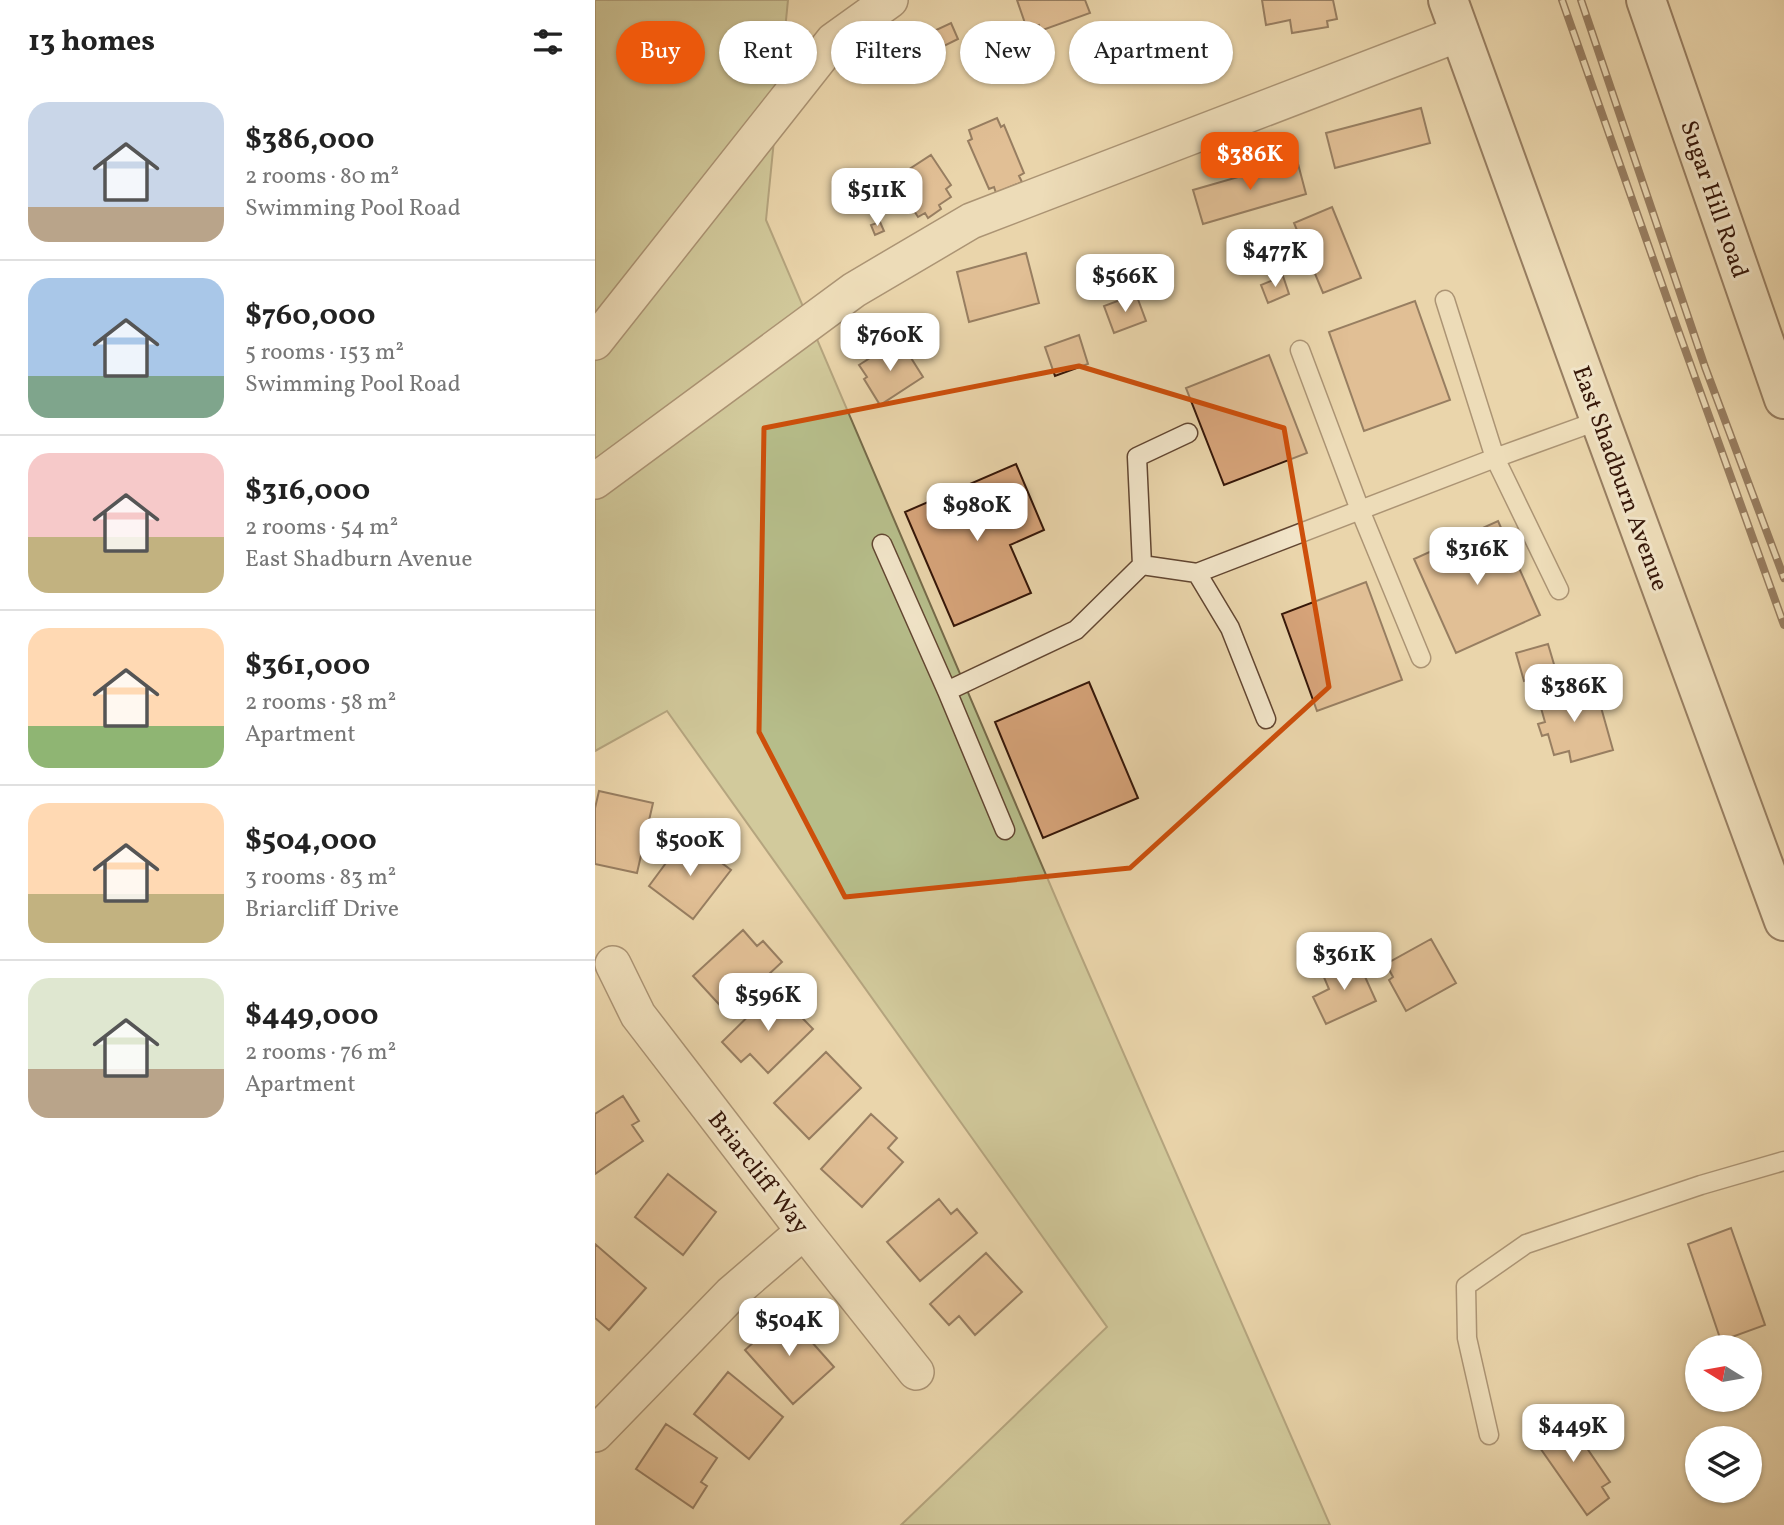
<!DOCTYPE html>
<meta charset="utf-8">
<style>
:root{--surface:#fff;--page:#f2f2f2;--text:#222;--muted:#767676;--line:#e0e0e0;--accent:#ea580c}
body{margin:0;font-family:Vollkorn,serif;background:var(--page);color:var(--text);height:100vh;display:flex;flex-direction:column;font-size:26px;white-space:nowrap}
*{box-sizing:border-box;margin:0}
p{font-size:23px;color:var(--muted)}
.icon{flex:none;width:38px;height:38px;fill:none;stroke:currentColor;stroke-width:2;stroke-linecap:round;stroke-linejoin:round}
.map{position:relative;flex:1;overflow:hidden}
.sheet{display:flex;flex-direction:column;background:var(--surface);width:595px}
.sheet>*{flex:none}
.guide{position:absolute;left:21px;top:21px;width:665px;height:63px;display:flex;gap:14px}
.needle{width:46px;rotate:281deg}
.buttons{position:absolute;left:1090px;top:1335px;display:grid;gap:14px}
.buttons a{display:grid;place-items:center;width:77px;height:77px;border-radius:50%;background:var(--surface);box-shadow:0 2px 5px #0004;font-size:35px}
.price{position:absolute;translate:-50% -60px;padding:0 16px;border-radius:14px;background:#fff;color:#222;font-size:23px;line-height:46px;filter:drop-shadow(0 2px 4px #0008)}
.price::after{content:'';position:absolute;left:50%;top:42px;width:21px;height:16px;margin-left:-10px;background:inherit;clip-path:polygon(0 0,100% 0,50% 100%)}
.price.selected{background:var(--accent);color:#fff}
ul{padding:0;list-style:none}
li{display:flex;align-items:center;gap:21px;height:175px;padding:0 28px}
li+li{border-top:2px solid var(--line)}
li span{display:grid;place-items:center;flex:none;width:196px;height:140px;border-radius:21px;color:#555}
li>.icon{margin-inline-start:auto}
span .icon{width:84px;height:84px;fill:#fffc;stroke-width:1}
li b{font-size:30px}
h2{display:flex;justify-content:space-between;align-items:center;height:84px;padding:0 28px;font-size:30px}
.tag{padding:0 24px;border-radius:32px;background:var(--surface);box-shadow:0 2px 5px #0004;font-size:24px;line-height:63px}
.tag.selected{background:var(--accent);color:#fff}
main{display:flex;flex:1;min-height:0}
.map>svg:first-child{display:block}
.green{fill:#b6bd8a;stroke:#766a49;stroke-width:2}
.building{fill:#d7a47a;stroke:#351608;stroke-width:2}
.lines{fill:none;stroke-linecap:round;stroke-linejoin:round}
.lane-casing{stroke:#624631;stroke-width:21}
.street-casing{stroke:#624631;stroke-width:38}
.secondary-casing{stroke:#351608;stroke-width:42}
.lane{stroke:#f1e4c8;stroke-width:18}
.street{stroke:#f1e4c8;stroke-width:35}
.secondary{stroke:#f1e4c8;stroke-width:38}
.rail-casing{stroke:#351608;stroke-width:8}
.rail{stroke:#f1e4c8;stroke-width:5;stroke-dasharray:16;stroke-linecap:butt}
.marked{fill:none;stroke:#cd4f0b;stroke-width:5;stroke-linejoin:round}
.labels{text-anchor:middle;stroke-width:6;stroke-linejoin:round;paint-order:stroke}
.street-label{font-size:24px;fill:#351608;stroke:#f1e4c8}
</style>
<main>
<section class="sheet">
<h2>13 homes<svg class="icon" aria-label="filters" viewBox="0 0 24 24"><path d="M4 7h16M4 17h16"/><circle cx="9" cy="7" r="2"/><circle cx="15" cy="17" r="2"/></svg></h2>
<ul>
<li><span style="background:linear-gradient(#c9d6e8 75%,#b9a48a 0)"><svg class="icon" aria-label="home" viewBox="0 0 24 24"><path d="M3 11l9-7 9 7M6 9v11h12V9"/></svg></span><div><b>$386,000</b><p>2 rooms · 80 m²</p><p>Swimming Pool Road</p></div></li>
<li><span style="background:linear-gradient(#a9c7e8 70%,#7fa58c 0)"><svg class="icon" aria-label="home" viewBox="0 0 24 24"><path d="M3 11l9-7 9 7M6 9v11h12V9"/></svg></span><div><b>$760,000</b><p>5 rooms · 153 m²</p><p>Swimming Pool Road</p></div></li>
<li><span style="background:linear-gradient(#f6c9c9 60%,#c2b280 0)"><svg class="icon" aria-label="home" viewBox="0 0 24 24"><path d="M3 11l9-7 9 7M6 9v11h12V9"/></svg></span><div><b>$316,000</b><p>2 rooms · 54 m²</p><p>East Shadburn Avenue</p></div></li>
<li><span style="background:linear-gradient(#ffd9b3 70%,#8fb573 0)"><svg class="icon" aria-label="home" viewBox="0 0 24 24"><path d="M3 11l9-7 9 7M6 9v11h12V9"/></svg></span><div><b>$361,000</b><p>2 rooms · 58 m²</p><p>Apartment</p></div></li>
<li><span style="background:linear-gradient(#ffd9b3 65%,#c2b280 0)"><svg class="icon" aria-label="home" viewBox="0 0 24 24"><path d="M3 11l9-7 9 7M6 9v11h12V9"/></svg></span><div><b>$504,000</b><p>3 rooms · 83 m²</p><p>Briarcliff Drive</p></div></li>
<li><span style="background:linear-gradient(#dfe7d0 65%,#b9a48a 0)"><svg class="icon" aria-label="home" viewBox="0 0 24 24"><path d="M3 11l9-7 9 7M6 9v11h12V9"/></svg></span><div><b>$449,000</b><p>2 rooms · 76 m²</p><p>Apartment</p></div></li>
</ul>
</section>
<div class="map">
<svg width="1189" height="1525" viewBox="0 0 1189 1525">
<rect width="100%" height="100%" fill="#ead5ab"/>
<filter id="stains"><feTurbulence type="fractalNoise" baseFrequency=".00286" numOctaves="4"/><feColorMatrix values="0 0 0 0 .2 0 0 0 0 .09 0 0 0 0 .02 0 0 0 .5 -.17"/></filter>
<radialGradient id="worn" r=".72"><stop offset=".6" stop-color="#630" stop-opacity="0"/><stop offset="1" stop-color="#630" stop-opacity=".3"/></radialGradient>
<path class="green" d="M0,0H193L171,220L472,924L735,1525H306L512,1327L72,711L0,751Z"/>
<path class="building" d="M422,0H490L495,13L445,31L444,25L432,29Z
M667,0H738L742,19L732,21L733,27L697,33L695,20L671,25Z
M356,23L363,39L347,47L339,31Z
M826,108L835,143L740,168L731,133Z
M402,118L406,127L409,125L429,173L424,176L427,182L401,193L399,187L394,189L373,141L377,139L374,130Z
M336,155L356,185L351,189L356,197L344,205L346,209L333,218L330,213L323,217L299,179Z
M702,160L711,194L608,224L598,190Z
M737,207L766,278L728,293L699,223Z
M285,222L289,231L280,235L276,225Z
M431,253L444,303L374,322L362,272Z
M688,276L694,294L673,303L666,285Z
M541,294L551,321L519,333L509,306Z
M820,301L855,400L769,431L734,332Z
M484,335L493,364L460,376L450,347Z
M302,341L308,351L311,350L328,377L285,405L269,379L272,377L264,365Z
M674,355L712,453L629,485L591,388Z
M421,464L449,530L415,545L436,593L359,626L310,512Z
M903,521L945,615L861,653L819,559Z
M771,582L807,680L722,711L687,614Z
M953,644L961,671L929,681L921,653Z
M494,682L543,798L448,838L400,722Z
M973,685L977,700L1002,693L1018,750L976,762L974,751L959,755L953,734L947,736L943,724L950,722L942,694Z
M4,791L58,803L42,873L0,864V808Z
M91,836L136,870L98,919L54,886Z
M148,930L162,946L168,941L187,962L132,1013L98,976Z
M836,939L861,983L811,1011L794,980L798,977L791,964Z
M762,959L781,1001L731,1024L718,997L734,989L728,975Z
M180,990L218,1029L173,1073L155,1054L146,1062L127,1042Z
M231,1052L266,1088L214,1139L179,1103Z
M28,1096L44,1121L37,1125L48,1141L0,1174V1114Z
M276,1114L302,1138L293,1148L308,1162L267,1207L226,1169Z
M73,1174L121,1212L88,1255L40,1217Z
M344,1199L356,1214L362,1209L382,1233L325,1281L292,1242Z
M1136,1228L1170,1325L1126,1341L1093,1244Z
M0,1244L51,1288L14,1330L0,1318Z
M391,1253L427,1292L380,1335L364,1316L354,1325L335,1304Z
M191,1313L239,1367L198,1404L150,1350Z
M133,1372L188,1417L154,1459L99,1414Z
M959,1419L965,1428L974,1422L1015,1482L1007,1487L1014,1498L992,1515L936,1435Z
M71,1424L122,1458L106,1482L112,1486L98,1508L41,1469Z"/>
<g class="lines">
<g class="lane-casing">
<path id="lane" d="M850,300L900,458L964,590
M705,350L765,510L826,658
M287,544L352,691L481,630L547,565L542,457L593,433
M547,565L602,573L900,458L1005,420
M602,573L635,628L671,719
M352,691L410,830
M894,1435L872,1338L871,1286L931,1244L1106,1185L1189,1161"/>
</g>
<g class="street-casing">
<path id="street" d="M0,342L238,41L295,0
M0,481L259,290L376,221L866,33
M18,964L43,1015L209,1231L321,1372
M0,1434L136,1294L209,1231"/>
</g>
<g class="secondary-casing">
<path id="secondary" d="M853,0L1005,420L1189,921
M1051,0L1189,399"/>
</g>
<use href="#lane" class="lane"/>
<use href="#street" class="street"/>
<use href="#secondary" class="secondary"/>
<g class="rail-casing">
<path id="rail" d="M967,0L1082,327L1189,625
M986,0L1110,367L1189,578"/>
</g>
<use href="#rail" class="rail"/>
</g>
<path d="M0 0H1189V1525H0ZM484,366L689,428L734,687L535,868L250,897L164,732L169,428Z" fill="#ead5ab" fill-opacity=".55" fill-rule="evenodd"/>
<path class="marked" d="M484,366L689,428L734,687L535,868L250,897L164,732L169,428Z"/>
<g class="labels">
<g class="street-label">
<text transform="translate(1120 199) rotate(71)" y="8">Sugar Hill Road</text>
<text transform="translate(1026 478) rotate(70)" y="8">East Shadburn Avenue</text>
<text transform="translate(164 1172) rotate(52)" y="8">Briarcliff Way</text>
</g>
</g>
<rect width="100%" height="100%" filter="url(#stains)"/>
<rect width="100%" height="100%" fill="url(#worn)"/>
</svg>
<div class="buttons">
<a><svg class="needle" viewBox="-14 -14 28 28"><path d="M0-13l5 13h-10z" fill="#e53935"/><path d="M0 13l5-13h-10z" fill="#767676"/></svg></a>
<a><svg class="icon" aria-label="layers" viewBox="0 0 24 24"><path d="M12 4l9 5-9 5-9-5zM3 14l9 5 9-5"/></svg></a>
</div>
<b class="price selected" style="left:655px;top:192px">$386K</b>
<b class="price" style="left:282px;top:228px">$511K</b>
<b class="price" style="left:680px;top:289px">$477K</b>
<b class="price" style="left:530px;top:314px">$566K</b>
<b class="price" style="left:295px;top:373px">$760K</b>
<b class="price" style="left:382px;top:543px">$980K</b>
<b class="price" style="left:882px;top:587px">$316K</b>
<b class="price" style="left:979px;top:724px">$386K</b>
<b class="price" style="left:95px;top:878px">$500K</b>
<b class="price" style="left:749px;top:992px">$361K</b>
<b class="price" style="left:173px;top:1033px">$596K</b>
<b class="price" style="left:194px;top:1358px">$504K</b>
<b class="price" style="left:978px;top:1464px">$449K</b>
<div class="guide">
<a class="tag selected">Buy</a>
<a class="tag">Rent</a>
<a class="tag">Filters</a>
<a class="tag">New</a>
<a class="tag">Apartment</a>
</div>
</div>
</main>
